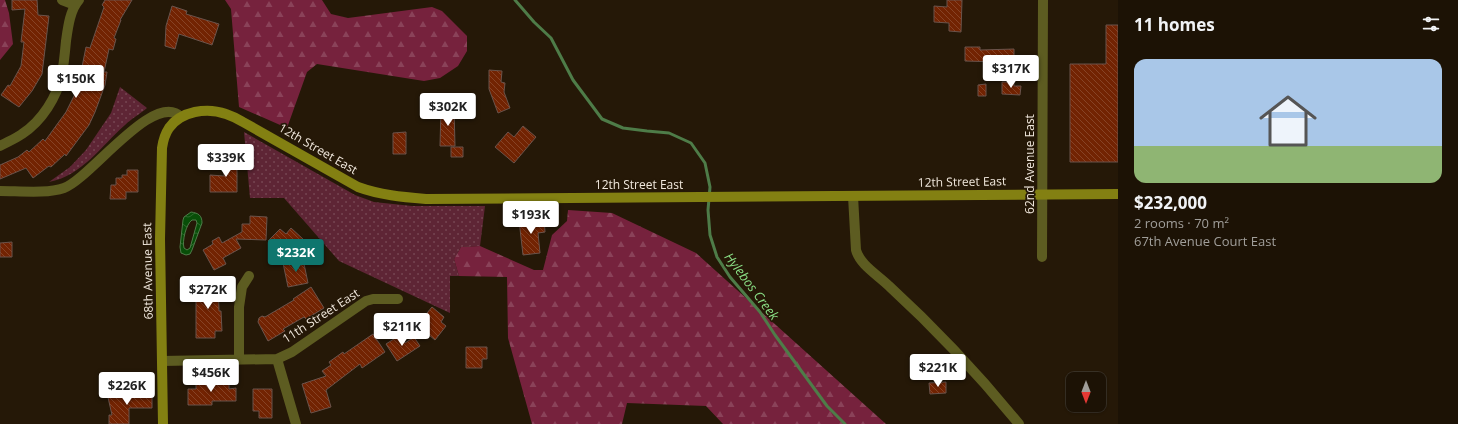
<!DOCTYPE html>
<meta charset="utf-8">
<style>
:root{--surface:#1c1205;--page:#251b0f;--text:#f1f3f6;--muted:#a09e9a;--line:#3a3227;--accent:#0f766e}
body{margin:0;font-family:"Open Sans",sans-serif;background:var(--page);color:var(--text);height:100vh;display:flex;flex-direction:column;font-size:15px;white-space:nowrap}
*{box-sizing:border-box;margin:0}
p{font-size:13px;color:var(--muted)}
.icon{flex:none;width:22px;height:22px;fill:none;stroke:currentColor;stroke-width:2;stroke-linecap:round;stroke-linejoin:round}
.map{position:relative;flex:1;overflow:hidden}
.drawer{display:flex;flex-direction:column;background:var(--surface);width:340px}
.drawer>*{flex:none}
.needle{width:26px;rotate:180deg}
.fabs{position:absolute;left:1066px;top:372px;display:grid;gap:8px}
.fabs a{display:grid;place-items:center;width:40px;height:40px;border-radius:8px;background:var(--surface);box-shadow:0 1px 3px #0004,0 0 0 1px var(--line);font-size:20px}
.price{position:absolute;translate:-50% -34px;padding:0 9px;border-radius:4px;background:#fff;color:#222;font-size:13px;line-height:26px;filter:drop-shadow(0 1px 2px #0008)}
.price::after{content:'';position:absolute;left:50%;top:24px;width:12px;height:9px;margin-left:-6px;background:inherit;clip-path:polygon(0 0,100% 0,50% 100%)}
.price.selected{background:var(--accent);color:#fff}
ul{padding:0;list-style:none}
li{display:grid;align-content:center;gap:8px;height:212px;padding:0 16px}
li+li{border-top:1px solid var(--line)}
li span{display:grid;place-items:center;height:124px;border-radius:12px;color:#555}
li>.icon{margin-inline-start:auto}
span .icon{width:72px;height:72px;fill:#fffc;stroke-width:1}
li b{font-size:17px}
h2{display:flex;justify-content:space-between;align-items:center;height:48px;padding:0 16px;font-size:17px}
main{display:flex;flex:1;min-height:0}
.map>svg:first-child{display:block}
.grass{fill:url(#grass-dots)}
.forest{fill:url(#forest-firs)}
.water{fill:url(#water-waves);stroke:#4e7c48;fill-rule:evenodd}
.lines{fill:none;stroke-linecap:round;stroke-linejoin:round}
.stream{stroke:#4e7c48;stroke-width:3}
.building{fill:url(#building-back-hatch);stroke:#6a534b}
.street{stroke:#5d5c21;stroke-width:10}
.secondary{stroke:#838012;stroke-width:10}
.labels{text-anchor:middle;stroke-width:3.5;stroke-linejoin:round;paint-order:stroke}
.street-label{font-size:12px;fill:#f1e8dd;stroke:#251807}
.water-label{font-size:13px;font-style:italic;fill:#8adf85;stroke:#251807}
</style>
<main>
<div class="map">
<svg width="1118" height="424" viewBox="0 0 1118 424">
<defs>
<pattern id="grass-dots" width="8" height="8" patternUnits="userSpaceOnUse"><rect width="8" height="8" fill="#5e2535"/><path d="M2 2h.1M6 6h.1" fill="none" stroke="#764552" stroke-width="1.8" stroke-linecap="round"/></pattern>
<pattern id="forest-firs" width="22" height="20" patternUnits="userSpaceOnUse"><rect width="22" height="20" fill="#76223d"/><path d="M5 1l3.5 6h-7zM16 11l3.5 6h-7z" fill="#8a4259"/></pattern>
<pattern id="water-waves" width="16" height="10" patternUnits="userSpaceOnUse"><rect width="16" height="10" fill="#084e08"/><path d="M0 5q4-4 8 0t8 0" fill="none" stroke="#2c682c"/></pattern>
<pattern id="building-back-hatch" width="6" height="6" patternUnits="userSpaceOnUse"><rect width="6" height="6" fill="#722302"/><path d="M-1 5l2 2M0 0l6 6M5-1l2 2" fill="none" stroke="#874326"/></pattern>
</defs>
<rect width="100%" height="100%" fill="#251807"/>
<path class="grass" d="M120,87L147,108C140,114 131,119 125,125C101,146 82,176 49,182L70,167L86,150L111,113Z
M244,132L355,195L374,202L412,206H485L480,246L461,247L454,259L459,276H450V313L339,261L284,198H250Z"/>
<path class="forest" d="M0,0H5L9,13L13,44L0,60Z
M225,0H322L331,14L348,18L432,7L442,11L467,36V51L458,66L440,78L424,81L317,64L307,72L287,128L239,107L231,9Z
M568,210L612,213L696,253L886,424H723L706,406L627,403L622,424H532L508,338L507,277L459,276L454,259L461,247L480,246L534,270H543L552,235L567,221Z"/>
<path class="water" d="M191,212C198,213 202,215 202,223L192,250L190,254L186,255L181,253L180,247L183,220L184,217ZM192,220H196L197,223L190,248L187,250L184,248C182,241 186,224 192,220Z"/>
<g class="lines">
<path class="stream" d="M515,0L534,22L551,38L573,80L602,119L623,128L647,131L669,133L691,143L705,163L710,187L708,210L710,235L717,257L730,277L760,312L775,335L827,406L845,424"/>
</g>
<path class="building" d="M12,0H37L38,15L49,16L42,74L32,91L19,107L1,95L8,85L10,86L21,66L24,42H21L25,9L12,10Z
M105,0H132L120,20H121L114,38L116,39L113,50L109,49L104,72H107L105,85L95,112L89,125L66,156L65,154L51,167L49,166L33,178L26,168L0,179V165L18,157L27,150L29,152L43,139L45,141L66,112L75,94H74L80,77L86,47L90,48L104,7L102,5Z
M947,0H962L961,32L949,31V23L934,22V6L947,7Z
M172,6L187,11L186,14L219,24L212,45L179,34L175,49L165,46L166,26Z
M1106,25H1118V162H1070V64H1106Z
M965,47H980V50L1014,49V58H1011V67H1000V62L965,61Z
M489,70L502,71L501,82L505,83L504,92L510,108L498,113L489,89Z
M1002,82H1014V86H1021L1020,95L1002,94Z
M986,84V96H978V85Z
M441,108H454L455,146H440Z
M523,126L536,137L514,163L495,147L508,132L514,137Z
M406,132V154H393V133Z
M451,147H463V157H451Z
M224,159H237V192H210V175L224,176Z
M127,170H138V192H126V199H110L111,185H116V178H122V175H127Z
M250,216L267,217L266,240L236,239L241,248L223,258L226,264L214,270L203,250L213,244L212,241L219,237L222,243L242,232V224H250Z
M544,217L545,232L538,233L540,253L523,255L519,220Z
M291,228L303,239L286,258L268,241L280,229L286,234Z
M12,242V257H0V243Z
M303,259L308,283L288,287L283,263Z
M202,280H218L219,311H221L222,331H215V338H196V286H203Z
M311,287L324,308L306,319L304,317L283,329L285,331L268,341L258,322L259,318L262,316L265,317L294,300L293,299Z
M432,307L444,317L441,322L446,326L435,340L417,325Z
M373,334L385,352L362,368L360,364L326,390L331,407L311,413L302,384L326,376L322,371L331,365L329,362L343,352L344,354Z
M400,335L405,343L414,337L420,346L397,361L386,344Z
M466,347H487V359H482V368H466Z
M196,380H212V383L229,382V389L236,388V401H212V405H188V389H196Z
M946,382V393L930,394L929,383Z
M253,389H272V418H259V411H253Z
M107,393L152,394V408H129V424H109V415H112Z"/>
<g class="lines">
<path class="street" d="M62,0L75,5
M0,146C7,142 15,139 22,134C42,121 57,97 62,74C64,63 65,52 66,41C68,27 70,10 79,0
M0,191C19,191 47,194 64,188C91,178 154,90 181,117
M853,196L856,250C860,265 878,275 889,286C936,329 979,375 1019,424
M1042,257L1043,0
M277,359L296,424
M239,360V307L242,287L249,276
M162,361L277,359L292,352L366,301L373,299H398"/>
<path class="secondary" d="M163,424L160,239L162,148C163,141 165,134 169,128C181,111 207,107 226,114C232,116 238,119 243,122L358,187C380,195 402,197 426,199L1118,194"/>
</g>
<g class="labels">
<g class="street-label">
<text transform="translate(318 149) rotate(30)" y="4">12th Street East</text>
<text transform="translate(1030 164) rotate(-90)" y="4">62nd Avenue East</text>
<text transform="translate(962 182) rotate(-1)" y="4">12th Street East</text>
<text x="639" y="189">12th Street East</text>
<text transform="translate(148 271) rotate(-91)" y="4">68th Avenue East</text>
<text transform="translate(321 316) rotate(-33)" y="4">11th Street East</text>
</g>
<g class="water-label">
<text transform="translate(752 286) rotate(53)" y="5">Hylebos Creek</text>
</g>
</g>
</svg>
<div class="fabs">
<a><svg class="needle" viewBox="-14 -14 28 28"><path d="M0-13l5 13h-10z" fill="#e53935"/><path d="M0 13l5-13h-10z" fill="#a09e9a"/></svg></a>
</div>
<b class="price" style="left:1011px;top:89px">$317K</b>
<b class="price" style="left:76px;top:99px">$150K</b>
<b class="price" style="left:448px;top:127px">$302K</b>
<b class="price" style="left:226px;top:178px">$339K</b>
<b class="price" style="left:531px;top:235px">$193K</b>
<b class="price selected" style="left:296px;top:273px">$232K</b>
<b class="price" style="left:208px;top:310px">$272K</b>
<b class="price" style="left:402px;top:347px">$211K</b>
<b class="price" style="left:938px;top:388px">$221K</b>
<b class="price" style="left:211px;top:393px">$456K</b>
<b class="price" style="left:127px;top:406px">$226K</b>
</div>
<section class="drawer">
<h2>11 homes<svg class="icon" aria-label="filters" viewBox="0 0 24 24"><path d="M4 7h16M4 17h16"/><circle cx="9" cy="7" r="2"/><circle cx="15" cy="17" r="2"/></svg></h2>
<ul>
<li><span style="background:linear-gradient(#a9c7e8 70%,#8fb573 0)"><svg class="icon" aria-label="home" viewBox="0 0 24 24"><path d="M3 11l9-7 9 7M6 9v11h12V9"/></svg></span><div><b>$232,000</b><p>2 rooms · 70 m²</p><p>67th Avenue Court East</p></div></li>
</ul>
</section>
</main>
